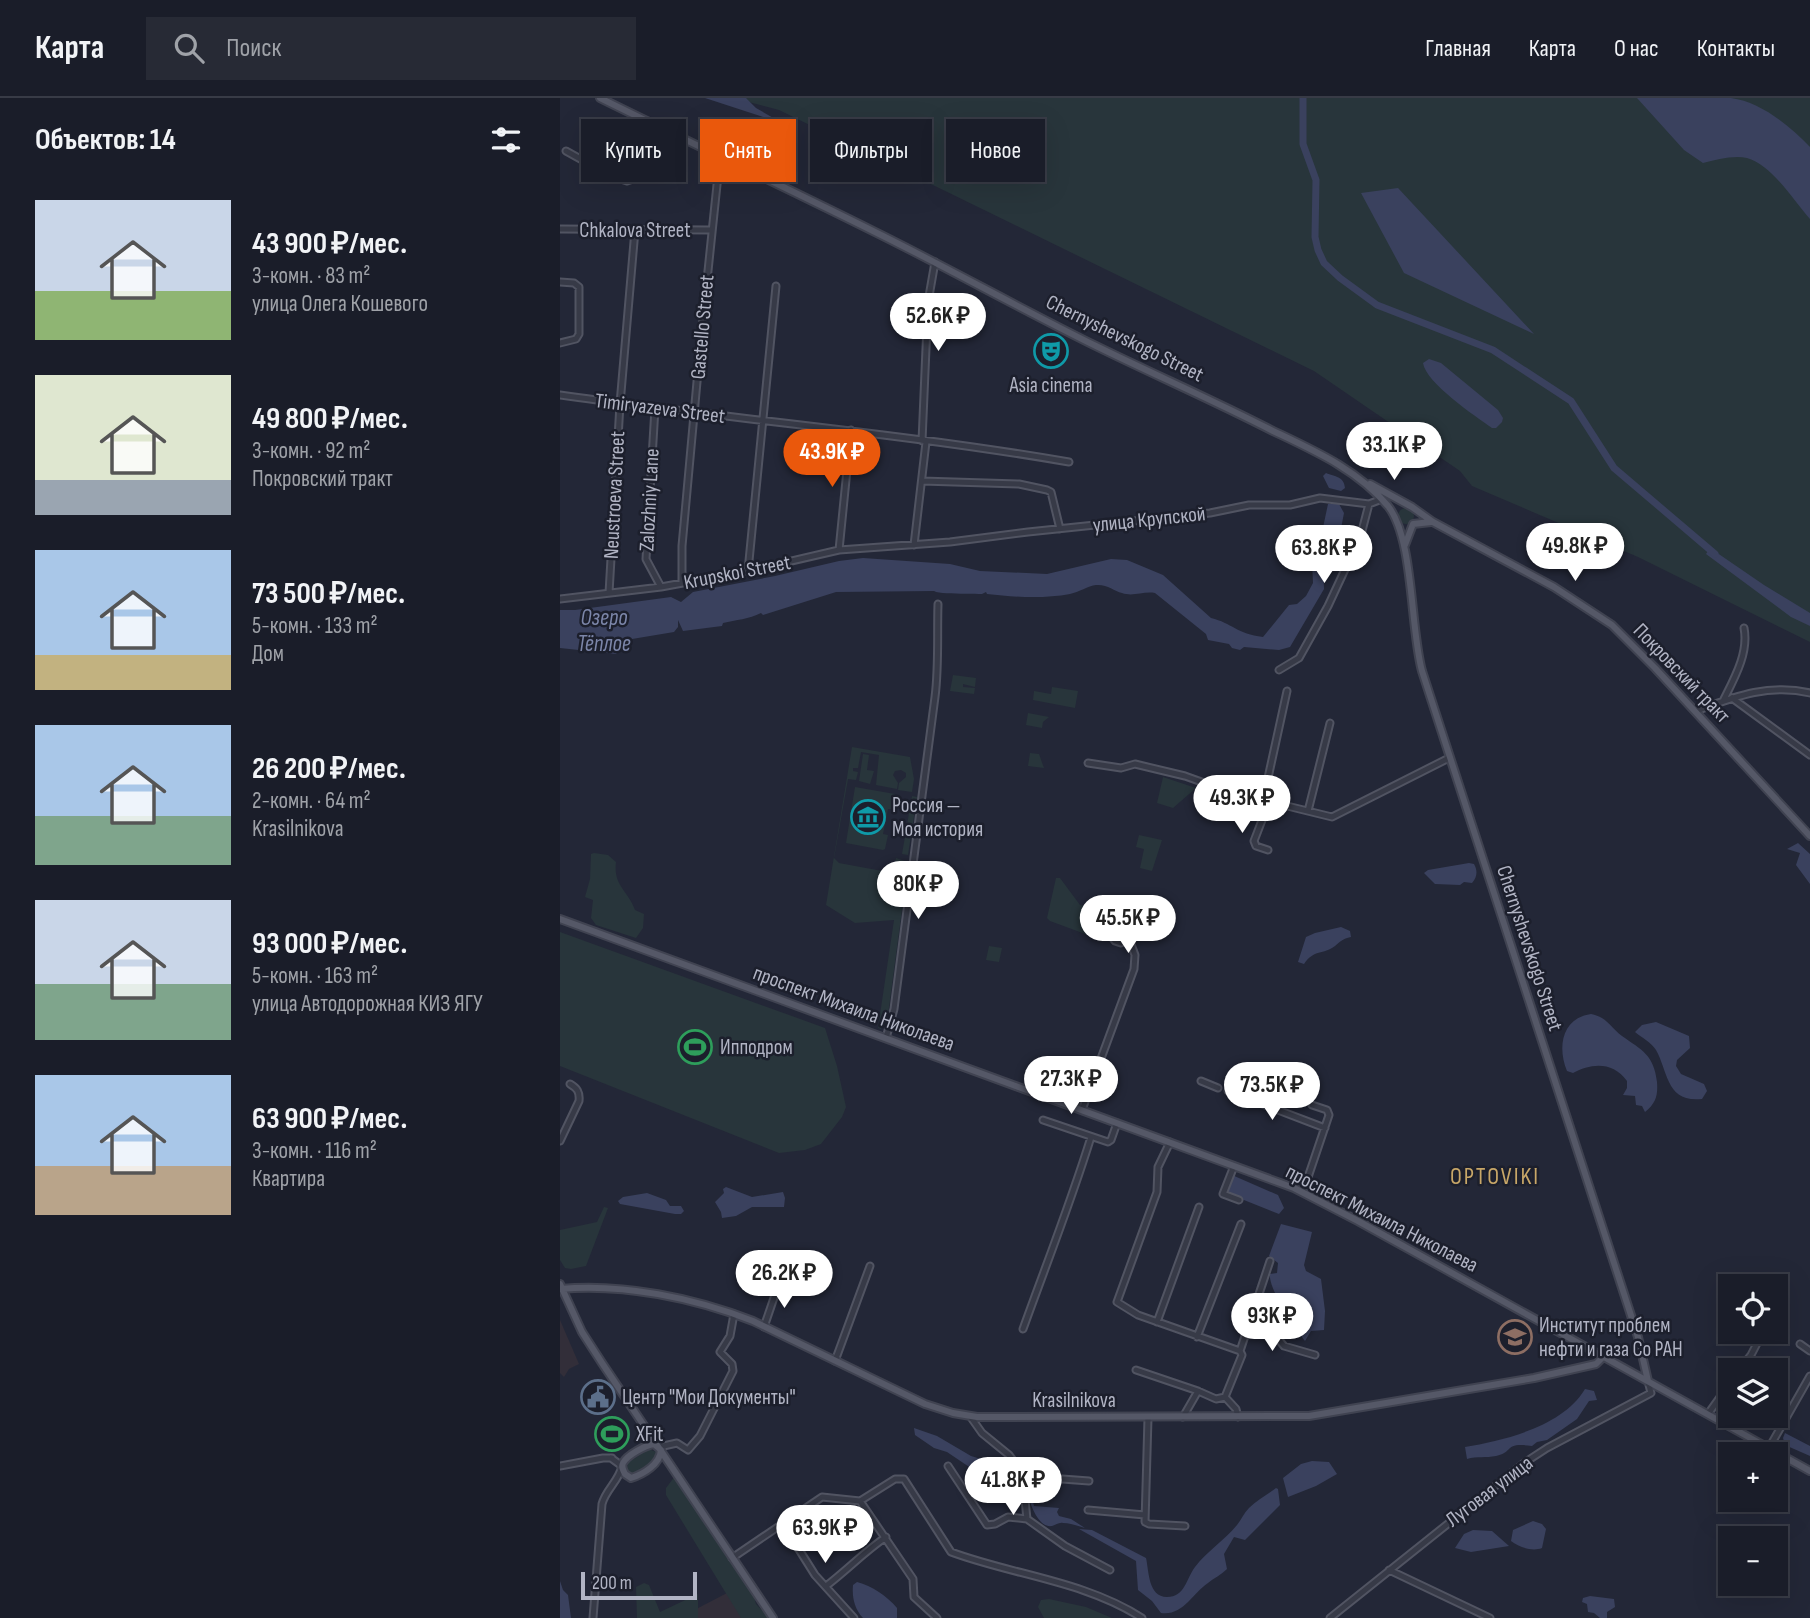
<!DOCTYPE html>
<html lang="ru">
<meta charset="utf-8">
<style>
:root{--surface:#1a1d29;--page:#272a35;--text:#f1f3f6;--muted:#9fa2a8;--line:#383b46;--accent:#ea580c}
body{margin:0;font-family:"Sofia Sans Condensed",sans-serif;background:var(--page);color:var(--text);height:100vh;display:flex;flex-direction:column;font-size:26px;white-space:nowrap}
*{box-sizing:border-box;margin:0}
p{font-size:23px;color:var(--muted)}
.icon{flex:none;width:38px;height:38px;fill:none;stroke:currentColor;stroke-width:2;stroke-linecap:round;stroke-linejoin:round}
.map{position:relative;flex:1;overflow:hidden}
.drawer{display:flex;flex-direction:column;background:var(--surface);width:560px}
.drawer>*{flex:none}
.guide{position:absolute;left:21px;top:21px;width:665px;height:63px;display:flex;gap:14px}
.fabs{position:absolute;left:1158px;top:1176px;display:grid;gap:14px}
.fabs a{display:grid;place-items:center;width:70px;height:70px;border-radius:0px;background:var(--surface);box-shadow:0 7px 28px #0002,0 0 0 2px var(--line);font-size:35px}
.scale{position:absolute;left:21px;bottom:18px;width:116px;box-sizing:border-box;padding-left:7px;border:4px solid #b1b4c4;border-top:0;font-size:19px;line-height:24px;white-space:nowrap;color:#b1b4c4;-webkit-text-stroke:5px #1c1f2c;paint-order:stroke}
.price{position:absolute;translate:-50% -60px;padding:0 16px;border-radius:24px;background:#fff;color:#222;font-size:23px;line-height:46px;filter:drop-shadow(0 2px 4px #0008)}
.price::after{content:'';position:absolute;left:50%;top:42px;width:21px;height:16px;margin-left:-10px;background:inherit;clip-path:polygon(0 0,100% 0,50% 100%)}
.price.current{background:var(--accent);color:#fff}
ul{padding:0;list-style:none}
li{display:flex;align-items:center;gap:21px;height:175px;padding:0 35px}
li span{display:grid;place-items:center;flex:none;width:196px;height:140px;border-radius:0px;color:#555}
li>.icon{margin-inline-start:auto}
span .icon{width:84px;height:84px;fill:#fffc;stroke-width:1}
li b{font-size:30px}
h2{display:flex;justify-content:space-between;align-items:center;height:84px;padding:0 35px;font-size:30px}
.tag{padding:0 24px;border-radius:0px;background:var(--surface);box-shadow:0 7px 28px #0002,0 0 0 2px var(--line);font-size:24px;line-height:63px}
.tag.current{background:var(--accent);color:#fff}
header{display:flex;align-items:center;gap:42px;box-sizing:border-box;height:98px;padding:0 35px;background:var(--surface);border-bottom:2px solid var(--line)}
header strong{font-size:33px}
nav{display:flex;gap:38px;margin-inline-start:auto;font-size:24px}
.search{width:490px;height:63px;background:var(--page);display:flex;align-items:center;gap:18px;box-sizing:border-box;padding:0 24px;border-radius:0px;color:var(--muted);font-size:26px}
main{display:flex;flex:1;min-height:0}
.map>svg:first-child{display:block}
.medical{fill:#322e39}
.green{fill:#28353b}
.water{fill:#3a415e}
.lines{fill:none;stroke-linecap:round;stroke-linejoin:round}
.canal{stroke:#3a415e;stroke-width:4.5}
.river{stroke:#3a415e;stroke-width:7}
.minor-casing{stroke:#515462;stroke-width:9}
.major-casing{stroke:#404351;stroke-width:10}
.minor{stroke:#373a47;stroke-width:5}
.major{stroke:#555867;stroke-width:6}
.labels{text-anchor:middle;stroke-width:5;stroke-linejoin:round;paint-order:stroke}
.street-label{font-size:21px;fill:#b1b4c4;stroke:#1c1f2c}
.poi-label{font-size:21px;fill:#b1b4c4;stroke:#1c1f2c;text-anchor:start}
.water-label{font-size:23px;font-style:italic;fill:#7c86a9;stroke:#1c1f2c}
.quarter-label{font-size:24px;letter-spacing:2px;fill:#c8a768;stroke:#1c1f2c}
</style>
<header>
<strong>Карта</strong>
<div class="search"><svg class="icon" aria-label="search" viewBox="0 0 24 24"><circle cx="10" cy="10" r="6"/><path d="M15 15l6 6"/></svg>Поиск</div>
<nav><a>Главная</a><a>Карта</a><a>О нас</a><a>Контакты</a></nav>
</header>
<main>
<section class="drawer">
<h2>Объектов: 14<svg class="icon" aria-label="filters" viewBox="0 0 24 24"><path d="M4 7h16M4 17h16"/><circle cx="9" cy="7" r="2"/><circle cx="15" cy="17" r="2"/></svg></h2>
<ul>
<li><span style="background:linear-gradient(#c9d6e8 65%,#8fb573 0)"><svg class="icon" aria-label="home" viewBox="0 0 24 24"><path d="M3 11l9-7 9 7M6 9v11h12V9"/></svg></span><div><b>43 900 ₽/мес.</b><p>3-комн. · 83 m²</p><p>улица Олега Кошевого</p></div></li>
<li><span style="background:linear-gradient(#dfe7d0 75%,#9aa5b1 0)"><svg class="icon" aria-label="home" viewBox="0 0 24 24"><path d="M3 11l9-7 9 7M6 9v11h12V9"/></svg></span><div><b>49 800 ₽/мес.</b><p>3-комн. · 92 m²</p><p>Покровский тракт</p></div></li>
<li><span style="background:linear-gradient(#a9c7e8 75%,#c2b280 0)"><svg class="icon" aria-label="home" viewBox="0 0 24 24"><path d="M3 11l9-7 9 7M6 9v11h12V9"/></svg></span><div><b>73 500 ₽/мес.</b><p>5-комн. · 133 m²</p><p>Дом</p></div></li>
<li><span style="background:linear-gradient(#a9c7e8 65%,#7fa58c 0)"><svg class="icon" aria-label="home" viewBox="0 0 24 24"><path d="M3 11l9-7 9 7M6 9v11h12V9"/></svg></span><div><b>26 200 ₽/мес.</b><p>2-комн. · 64 m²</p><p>Krasilnikova</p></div></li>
<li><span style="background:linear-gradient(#c9d6e8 60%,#7fa58c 0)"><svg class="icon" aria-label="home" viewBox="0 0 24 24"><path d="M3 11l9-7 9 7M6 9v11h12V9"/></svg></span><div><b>93 000 ₽/мес.</b><p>5-комн. · 163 m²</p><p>улица Автодорожная КИЗ ЯГУ</p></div></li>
<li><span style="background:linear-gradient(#a9c7e8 65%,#b9a48a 0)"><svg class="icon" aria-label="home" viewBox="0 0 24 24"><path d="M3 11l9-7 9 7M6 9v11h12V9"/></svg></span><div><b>63 900 ₽/мес.</b><p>3-комн. · 116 m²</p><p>Квартира</p></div></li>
</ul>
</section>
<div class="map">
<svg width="1250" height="1520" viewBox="0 0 1250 1520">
<rect width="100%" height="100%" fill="#232737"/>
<path class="medical" d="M0,1222L19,1266L9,1271L4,1279L0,1275Z
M167,1495L183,1520H119Z"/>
<path class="green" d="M173,0H1250V544L1078,459L912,388L900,373L754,273L219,12Z
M838 418a8 8 0 1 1 16 0a8 8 0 1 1-16 0Z
M393,577L416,580L415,589L403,586V589L415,590L414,596L390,593Z
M492,589L518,593L515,610L473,602L474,593L491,596Z
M468,615L489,619L483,624L482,630L466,627Z
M292,649L350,659L354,681L352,694L338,692L339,685L346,679V675L341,672L335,673L333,677L338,685L337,691L316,687L319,657L301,654L298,670H293V673L298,674L296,682L288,681L274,760L279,765L333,775L336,760L348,764L341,803L342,812L328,917L321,931L318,930L334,822L295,825L266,807Z
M470,655L479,656L484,670L468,668Z
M303,656L309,657L307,672L314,673L310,686L299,683Z
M603,679L636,690L613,710L597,705Z
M295,689L335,696L332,711H328L323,736L328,737L325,751L323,752L286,745Z
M352,698L357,699L348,757L342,756Z
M579,737L602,742L592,773L580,770L584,751L576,749Z
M34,755L48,757L56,764C53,788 68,792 75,812L84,816L83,830L76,840L36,827L31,820L33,802L25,799L30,781L31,756Z
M496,780H500L520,807L547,813L550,818L546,841L544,843L490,823L487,820Z
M0,834L265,930L277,968L286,1009L282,1019L261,1046L245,1052L219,1055L0,968Z
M429,848L442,850L439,864L426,862Z
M44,1109L48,1110L26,1168L11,1171L5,1170L0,1162V1132L37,1124Z
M89,1351L96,1354V1363L75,1376H69L66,1371L69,1364Z
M115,1378L193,1496L196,1506L209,1520H181L106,1397V1390Z
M84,1485L89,1487L100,1514L138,1496V1520H77L76,1489Z
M489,1501L526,1509L552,1520H484L478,1509L481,1502Z"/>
<path class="water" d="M145,0H186L196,10L222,25Z
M1077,0C1106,0 1143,0 1171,0C1201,4 1230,28 1250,49V121C1234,103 1211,66 1187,60C1173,57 1156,62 1143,65L1124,52Z
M838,90L974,236L844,175L801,95Z
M869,261L881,265L938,312L943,320L942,324L936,330H932C915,318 866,285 863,265Z
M766,375C775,379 784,378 785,390L781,393L769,390L763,378Z
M768,406H779L784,415L779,441L763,461L764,491L730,549L719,552L684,549L680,552L672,550L669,546L648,542L646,536L595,495C583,493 573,499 562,495C554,493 547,486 536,487C528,488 519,494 510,496C483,501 454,499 427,496L426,494L422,496C410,495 381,497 374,493L276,494L203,517L201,515C189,521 176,522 163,525L162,528L123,533L118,522V529L114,534L72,541L56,556L0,550V512H15L111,499L121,504L133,494L215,478L279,463L303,460L390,466L420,473L487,476L551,461L567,462L603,477L651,520C672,525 677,536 703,539L729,507L737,506L746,498L753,485L752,463L761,439Z
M1150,450L1204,487L1250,515V528L1231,519L1146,456Z
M1238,745L1250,756V786L1236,767L1240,755L1227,751Z
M909,765L914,766C918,773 917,780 912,785L904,784L900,787L875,786L864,775L868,772Z
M781,829L790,833L791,839C782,841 781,843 775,848C763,857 754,851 744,866L738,864L746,839L755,835Z
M1031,916C1047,919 1050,929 1062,938C1082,952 1094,957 1097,984C1098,997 1096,1005 1085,1014L1082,1008L1076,1007L1075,998L1063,997L1067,990V983C1053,963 1031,965 1013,975L1007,973C997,949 1002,920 1031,916Z
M1096,924L1129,938L1130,950L1117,962L1116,968L1121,976L1144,986L1147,993L1142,1001C1106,1005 1108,973 1096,952C1092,945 1081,939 1075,934L1082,927Z
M672,1077L718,1097L724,1110L719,1116L669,1096L667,1087Z
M166,1089L192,1099L223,1094L225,1100L224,1109H192L176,1118L162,1120L161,1114L155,1104L164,1095L163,1091Z
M87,1095L106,1102L110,1108H121L124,1113L121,1116H115L60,1106L58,1103L63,1099Z
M721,1126L752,1134L744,1167L746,1173L761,1181L765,1213L764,1232L751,1233L745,1243C736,1231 708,1191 710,1176L717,1175L718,1165L709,1158Z
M1025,1291L1034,1293L1037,1302L1029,1303L1017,1321L987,1342L977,1344L972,1348C943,1344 955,1354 936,1358C926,1360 917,1358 907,1361L905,1349C946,1342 1003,1328 1025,1291Z
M354,1330L377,1338L411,1358L431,1364H446L455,1377L460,1397L439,1389L387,1354L374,1350L355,1337Z
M1225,1335L1250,1348V1358L1225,1347L1223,1340Z
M752,1363L769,1364L777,1376L756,1388L728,1399L723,1380L741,1366Z
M716,1390L718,1391L720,1407L685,1442L674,1439L664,1456L667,1471C661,1477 654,1480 648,1485C632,1496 623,1518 601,1515L592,1503L578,1492L576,1463L519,1431L532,1432L586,1460C589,1473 588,1499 607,1499C625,1499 626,1481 635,1469C647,1453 664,1443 677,1427C681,1422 684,1415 689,1410C697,1402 707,1397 716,1390Z
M472,1399L474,1408L499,1410L497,1414L499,1418L511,1421L525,1430C518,1428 511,1425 503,1425C499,1424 496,1427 492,1428C480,1430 473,1412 470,1404Z
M973,1423L982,1426L986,1431L982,1450C972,1454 959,1449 951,1443L953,1432Z
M913,1432L932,1433L949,1448L911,1454L895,1450L904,1436Z
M0,1483L3,1492L8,1497L11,1520H0Z
M297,1484C312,1488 327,1498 337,1510V1520H303C294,1510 292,1499 293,1487Z
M1030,1498L1054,1501L1055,1509L1047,1514V1520H1040L1034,1515L1028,1514L1027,1506L1022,1504L1023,1500Z"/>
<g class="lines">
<path class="canal" d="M761,476L766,454"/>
<path class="river" d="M743,0V46L756,82L755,139L758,152L764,165L780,180L817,207L933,252L1011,303L1054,370L1155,456"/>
<g class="minor-casing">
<path id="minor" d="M6,53L51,78L67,83L73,81L86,63L102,60L111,61L123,41
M0,131L151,132
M0,184L14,185L19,189V236L16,241L0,245
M0,297C170,321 341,335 509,364
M95,310L86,461L101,489
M362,343L368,204L375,164
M362,383L459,386L487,392L491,394L500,431
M354,447L366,344
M279,452L291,332
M188,473L216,188
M122,484V448L141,240L160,58
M49,495L60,306L75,132
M0,501L101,489L188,473L279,452L390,444L468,434L650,415L689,407H730L760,400L809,406L822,401
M719,572L739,560L768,508L788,465L797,452L809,406
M1172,600L1250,657
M1163,603C1174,581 1189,555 1184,530
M1136,613C1174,599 1209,585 1250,595
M528,665L561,670L575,666L625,678L700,705H715L772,719L889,660
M705,705L706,689L727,593
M748,713L770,625
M708,752L696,748L694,743L709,704
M560,817L570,825L567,842L561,845L555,843L551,838L554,823Z
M326,940L334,911L375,599C379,568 377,537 378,506
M641,983L658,990
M668,993L765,1030
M522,1012L574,871L575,857L568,838
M483,1022L548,1044L551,1042L557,1025
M0,1043L19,1003C20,994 17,990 10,986
M610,1044L598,1069L597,1094L557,1204L578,1217L680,1253L682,1257L665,1299L656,1301L638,1293L623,1319
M674,1068L663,1096L679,1102
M743,1094L769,1017L767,1012L752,1007
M1216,1207L1220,1200
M694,1212L724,1248L755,1257
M597,1224L639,1109
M204,1229L218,1188
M463,1231C486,1167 511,1104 531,1039
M637,1239L681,1126
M1240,1246L1250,1253
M680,1253L710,1163
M275,1263L310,1168
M576,1272L638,1293
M1179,1272L1191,1257L1203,1234
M665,1299L676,1311L678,1319
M1148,1316L1171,1284
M410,1318L422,1335L449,1357L460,1371L463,1383L467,1421L505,1448L550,1472
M588,1320L585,1424L589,1426L625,1428
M99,1349L117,1345L128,1352L140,1338L173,1273L172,1266L160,1254L170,1238L174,1216
M1209,1350L1250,1278
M0,1368L43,1360H52
M388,1368L427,1427L435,1426L448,1419L467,1421
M462,1378L529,1383
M300,1403L335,1381H344L391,1454C453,1477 525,1483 582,1520
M528,1412L585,1417
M223,1426L255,1477L294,1520
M172,1460L262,1399L300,1403L353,1481L354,1499L377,1520
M829,1472L930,1520
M266,1488C287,1472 304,1454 326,1439
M33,1520L42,1406C46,1391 59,1383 62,1368L51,1360
M770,1520L964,1365L987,1350L1091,1295L1088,1283"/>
</g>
<g class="major-casing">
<path id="major" d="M40,0C131,45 223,88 313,133C388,170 461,211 536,248C595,277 655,303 713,333C755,353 798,372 828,408C854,441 850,529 862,573L1078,1239L1088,1283
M810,386L852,409L873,424L994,489L1052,527L1095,570L1250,738
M845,447L853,426L871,424
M0,821L734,1090L798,1123L1250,1373
M0,1186L22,1234L42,1265L213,1520
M0,1191C62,1185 135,1200 193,1223L365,1306L393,1315L417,1319L749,1318L974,1280L1036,1266L1043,1259
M94,1346L101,1352C100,1366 84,1376 71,1380L65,1376C63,1372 61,1369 63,1365C67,1357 86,1347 94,1346Z"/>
</g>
<use href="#minor" class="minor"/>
<use href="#major" class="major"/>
</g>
<defs>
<g id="theatre-ring" transform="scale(1.75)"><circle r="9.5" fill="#1c1f2c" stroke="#0f9aa8" stroke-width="1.5"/><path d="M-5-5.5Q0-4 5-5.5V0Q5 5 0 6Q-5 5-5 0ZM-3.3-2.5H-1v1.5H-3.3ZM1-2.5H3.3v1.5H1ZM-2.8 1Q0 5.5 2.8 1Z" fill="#0f9aa8"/></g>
<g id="museum-ring" transform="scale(1.75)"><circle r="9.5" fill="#1c1f2c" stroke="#0f9aa8" stroke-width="1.5"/><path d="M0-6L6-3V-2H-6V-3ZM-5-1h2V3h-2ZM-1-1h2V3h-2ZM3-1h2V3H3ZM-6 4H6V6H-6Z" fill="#0f9aa8"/></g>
<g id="stadium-ring" transform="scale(1.75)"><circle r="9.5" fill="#1c1f2c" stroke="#2e9e5b" stroke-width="1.5"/><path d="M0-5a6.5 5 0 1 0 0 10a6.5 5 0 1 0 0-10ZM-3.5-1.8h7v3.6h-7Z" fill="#2e9e5b"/></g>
<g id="university-ring" transform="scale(1.75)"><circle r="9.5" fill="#1c1f2c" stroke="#8d6e63" stroke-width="1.5"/><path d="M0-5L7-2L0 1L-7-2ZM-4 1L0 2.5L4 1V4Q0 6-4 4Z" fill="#8d6e63"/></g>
<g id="civic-ring" transform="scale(1.75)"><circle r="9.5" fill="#1c1f2c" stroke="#5c6f8a" stroke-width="1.5"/><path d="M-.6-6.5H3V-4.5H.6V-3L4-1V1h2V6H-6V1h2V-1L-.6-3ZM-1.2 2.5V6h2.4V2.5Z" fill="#5c6f8a"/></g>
</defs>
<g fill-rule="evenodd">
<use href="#theatre-ring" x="491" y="253"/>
<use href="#museum-ring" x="308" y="719"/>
<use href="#stadium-ring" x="135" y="949"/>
<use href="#university-ring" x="955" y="1239"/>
<use href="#civic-ring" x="38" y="1299"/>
<use href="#stadium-ring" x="52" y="1336"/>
</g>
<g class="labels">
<g class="street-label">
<text x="75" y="139">Chkalova Street</text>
<text transform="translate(142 229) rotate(-85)" y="7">Gastello Street</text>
<text transform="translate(565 240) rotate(26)" y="7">Chernyshevskogo Street</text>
<text transform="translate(100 310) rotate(7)" y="7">Timiryazeva Street</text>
<text transform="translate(54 397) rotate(-87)" y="7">Neustroeva Street</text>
<text transform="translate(89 402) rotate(-87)" y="7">Zalozhniy Lane</text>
<text transform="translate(589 421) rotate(-6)" y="7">улица Крупской</text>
<text transform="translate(177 474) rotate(-11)" y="7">Krupskoi Street</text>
<text transform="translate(1122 575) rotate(46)" y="7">Покровский тракт</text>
<text transform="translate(970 850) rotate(72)" y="7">Chernyshevskogo Street</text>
<text transform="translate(294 910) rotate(20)" y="7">проспект Михаила Николаева</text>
<text transform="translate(822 1120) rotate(27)" y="7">проспект Михаила Николаева</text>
<text x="514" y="1309">Krasilnikova</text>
<text transform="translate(929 1393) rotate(-37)" y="7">Луговая улица</text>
</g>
<g class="poi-label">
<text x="491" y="294" text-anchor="middle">Asia cinema</text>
<text x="332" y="714">Россия —<tspan x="332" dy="24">Моя история</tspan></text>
<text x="160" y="956">Ипподром</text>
<text x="979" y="1234">Институт проблем<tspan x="979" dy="24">нефти и газа Со РАН</tspan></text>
<text x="62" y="1306">Центр "Мои Документы"</text>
<text x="76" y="1343">XFit</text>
</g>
<g class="water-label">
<text x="44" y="527">Озеро<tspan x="44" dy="26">Тёплое</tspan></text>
</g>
<g class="quarter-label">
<text x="935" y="1086">OPTOVIKI</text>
</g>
</g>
</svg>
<div class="fabs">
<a><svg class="icon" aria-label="locate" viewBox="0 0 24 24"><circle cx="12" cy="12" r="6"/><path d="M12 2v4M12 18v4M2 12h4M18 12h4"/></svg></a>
<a><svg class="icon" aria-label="layers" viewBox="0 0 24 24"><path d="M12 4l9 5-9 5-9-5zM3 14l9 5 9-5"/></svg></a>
<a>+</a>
<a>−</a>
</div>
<div class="scale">200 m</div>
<b class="price" style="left:378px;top:255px">52.6K ₽</b>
<b class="price" style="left:834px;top:384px">33.1K ₽</b>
<b class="price current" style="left:272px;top:391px">43.9K ₽</b>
<b class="price" style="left:1015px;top:485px">49.8K ₽</b>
<b class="price" style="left:764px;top:487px">63.8K ₽</b>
<b class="price" style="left:682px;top:737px">49.3K ₽</b>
<b class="price" style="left:358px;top:823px">80K ₽</b>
<b class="price" style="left:568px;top:857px">45.5K ₽</b>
<b class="price" style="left:511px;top:1018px">27.3K ₽</b>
<b class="price" style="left:712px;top:1024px">73.5K ₽</b>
<b class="price" style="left:224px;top:1212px">26.2K ₽</b>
<b class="price" style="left:712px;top:1255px">93K ₽</b>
<b class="price" style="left:453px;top:1419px">41.8K ₽</b>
<b class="price" style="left:265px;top:1467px">63.9K ₽</b>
<div class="guide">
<a class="tag">Купить</a>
<a class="tag current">Снять</a>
<a class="tag">Фильтры</a>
<a class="tag">Новое</a>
</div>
</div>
</main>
